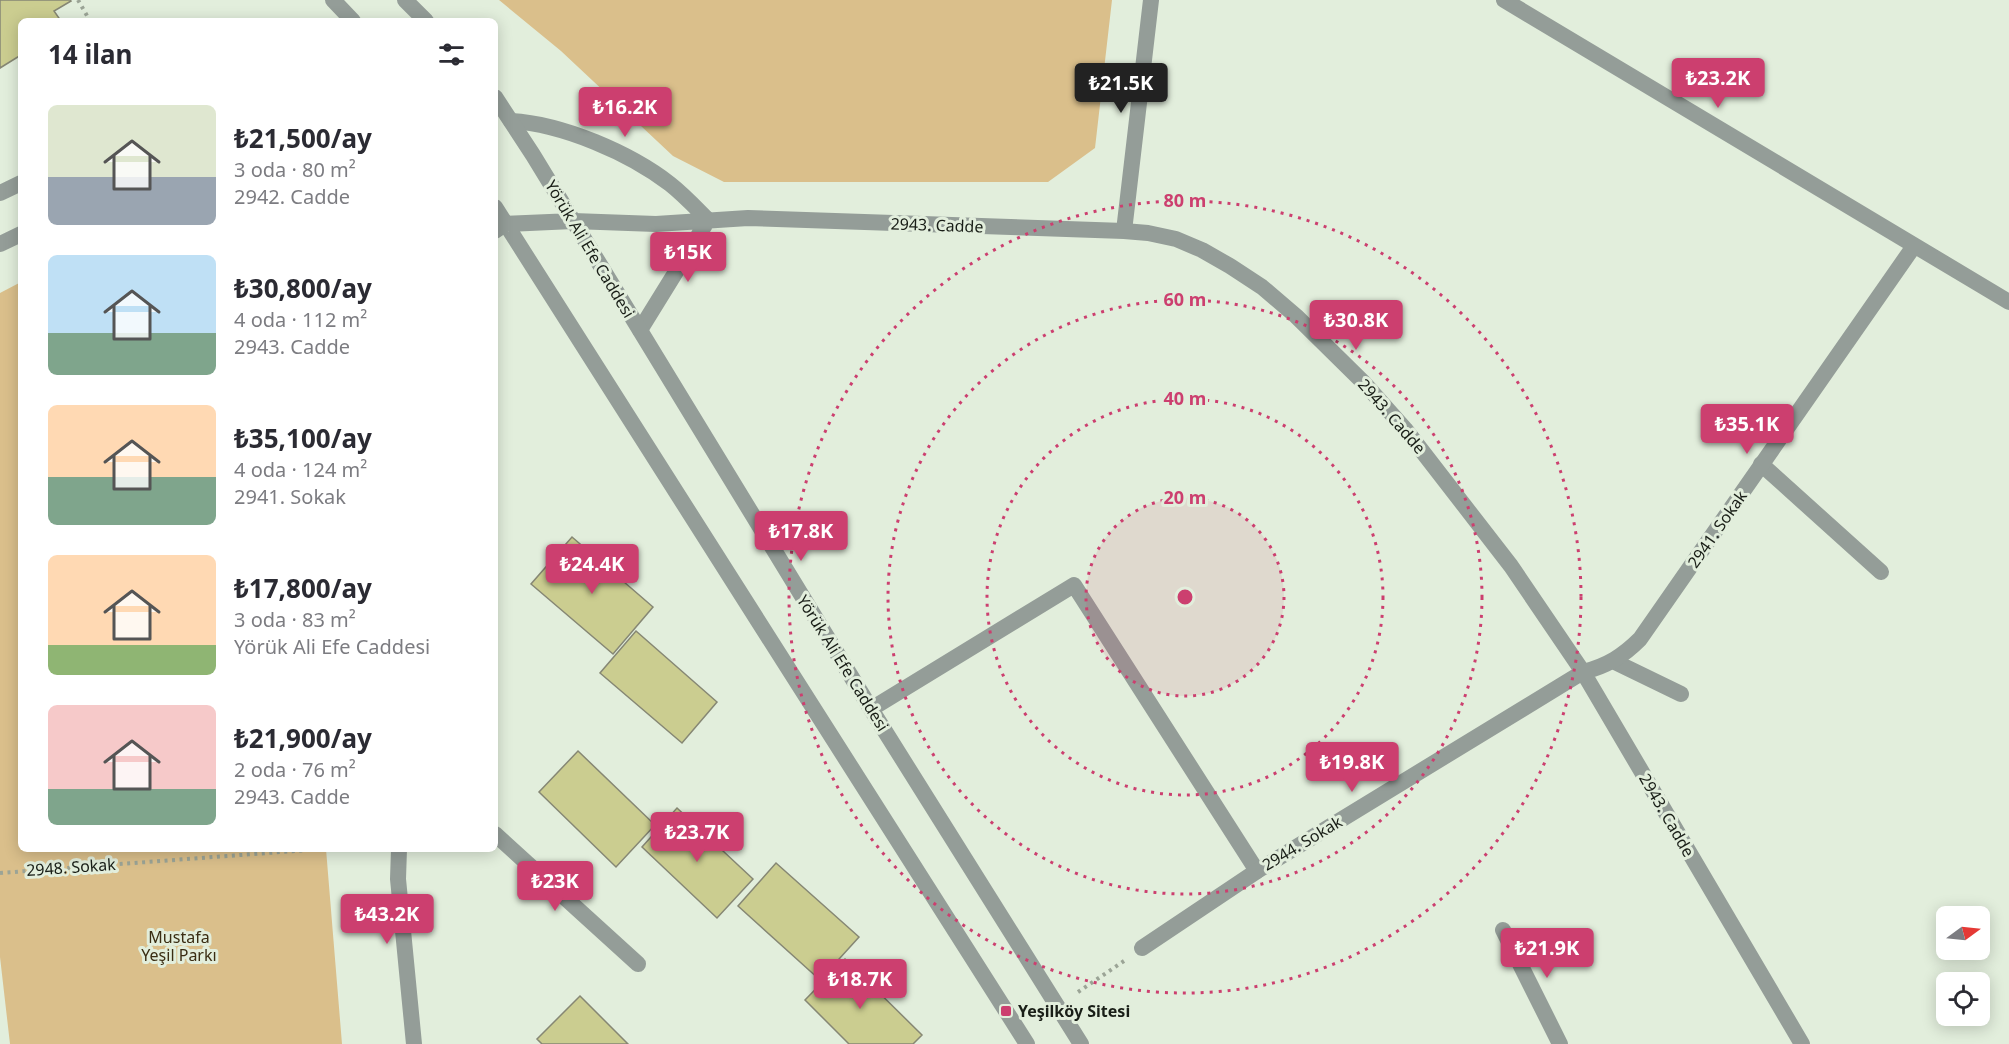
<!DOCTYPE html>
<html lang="tr">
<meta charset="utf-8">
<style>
:root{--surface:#fff;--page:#f7f7f7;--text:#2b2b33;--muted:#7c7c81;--accent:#cc3f6f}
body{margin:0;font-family:"Noto Sans",sans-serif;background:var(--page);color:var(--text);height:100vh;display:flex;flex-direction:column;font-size:22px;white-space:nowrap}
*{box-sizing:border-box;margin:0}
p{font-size:20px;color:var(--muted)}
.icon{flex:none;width:33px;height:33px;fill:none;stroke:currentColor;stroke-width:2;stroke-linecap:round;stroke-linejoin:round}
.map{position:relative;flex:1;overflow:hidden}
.panel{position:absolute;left:18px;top:18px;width:480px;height:834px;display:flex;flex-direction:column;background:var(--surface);border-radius:9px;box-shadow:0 3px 15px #0003}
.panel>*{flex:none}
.needle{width:39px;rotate:75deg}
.controls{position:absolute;left:1936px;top:906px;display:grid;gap:12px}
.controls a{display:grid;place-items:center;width:54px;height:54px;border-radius:9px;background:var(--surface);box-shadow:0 3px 15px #0003;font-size:30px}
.price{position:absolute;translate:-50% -51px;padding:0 14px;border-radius:6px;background:var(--accent);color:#fff;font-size:20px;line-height:39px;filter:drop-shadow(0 2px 3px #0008)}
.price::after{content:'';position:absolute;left:50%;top:36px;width:18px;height:14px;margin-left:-9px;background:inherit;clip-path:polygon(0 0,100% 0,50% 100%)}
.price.on{background:#222;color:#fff}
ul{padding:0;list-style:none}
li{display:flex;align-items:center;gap:18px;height:150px;padding:0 30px}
li span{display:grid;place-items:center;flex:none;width:168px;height:120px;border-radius:9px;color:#555}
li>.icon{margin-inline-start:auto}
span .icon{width:72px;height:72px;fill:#fffc;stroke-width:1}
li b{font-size:26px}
h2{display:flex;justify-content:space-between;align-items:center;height:72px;padding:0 30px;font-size:26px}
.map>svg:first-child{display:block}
.green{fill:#dabf8b}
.building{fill:#cbcd90;stroke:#868774;stroke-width:1.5}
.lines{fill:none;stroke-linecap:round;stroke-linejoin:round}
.path{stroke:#9ba496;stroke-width:4;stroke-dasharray:3 4.5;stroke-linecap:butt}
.service{stroke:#949d98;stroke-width:16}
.minor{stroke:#949d98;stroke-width:16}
.tertiary{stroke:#949d98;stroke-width:16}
.ring{fill:none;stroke:#cc3f6f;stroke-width:3;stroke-dasharray:3 6}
.poi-dot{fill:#cc3f6f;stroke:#e2eedc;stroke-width:2}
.labels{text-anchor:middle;stroke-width:6;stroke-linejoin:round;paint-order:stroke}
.street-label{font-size:16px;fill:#191e17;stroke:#e2eedc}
.park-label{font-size:16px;fill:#3a2d13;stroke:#e2eedc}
.poi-label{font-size:16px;font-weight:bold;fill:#191e17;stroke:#e2eedc;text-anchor:start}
.centre{fill:#cc3f6f;stroke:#e2eedc;stroke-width:3}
.ring-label{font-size:18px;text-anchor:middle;font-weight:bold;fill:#cc3f6f;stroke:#e2eedc;stroke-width:6;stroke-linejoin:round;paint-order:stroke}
</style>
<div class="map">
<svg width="2009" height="1044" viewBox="0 0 2009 1044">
<rect width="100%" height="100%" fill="#e2eedc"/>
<path class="green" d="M499,0H1112L1095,148L1048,182H724L673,156L561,51Z
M21,282V849H326L342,1044H10L0,957V293Z"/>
<path class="building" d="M0,0H70L71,1L54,11L61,21H21V55L0,68Z
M572,537L653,607L613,654L531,584Z
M636,631L717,702L682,743L600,673Z
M578,751L655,825L616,867L539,792Z
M677,808L753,879L717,918L642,847Z
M776,863L859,937L820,980L738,906Z
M845,959L922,1035L913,1044H849L805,1000Z
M580,996L628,1044H542L537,1039Z"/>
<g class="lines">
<path class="path" d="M78,0L90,21
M0,873L321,849
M1078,992L1124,961"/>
<path class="service" d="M1761,464L1881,572
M1613,661L1681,694
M871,709L1074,585L1257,871"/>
<path class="minor" d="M1504,0L2009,302
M511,121C563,124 630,153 670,184C684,195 696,208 708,220L640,330
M573,221L656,224L748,218L1124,231L1148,233L1176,239L1202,250L1230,266L1262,287L1296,316L1365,384L1405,429L1511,566L1583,672L1802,1044
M495,231L505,224
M1124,231L1151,0
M495,834L638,964
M399,849L398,879L414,1044
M1503,930L1560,1044
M1142,948L1257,871L1583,672C1607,666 1623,656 1640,639L1914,246"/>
<path class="tertiary" d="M333,0L353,21
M405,0L426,21
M495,97L533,155L871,709L1081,1044
M0,193L21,183
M495,207L1027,1044
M505,224L573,221
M0,244L21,234"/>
</g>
<circle cx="1185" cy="597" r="99" fill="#cc3f6f" fill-opacity=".12"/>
<g class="ring">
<circle cx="1185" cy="597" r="99"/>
<circle cx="1185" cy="597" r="198"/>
<circle cx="1185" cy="597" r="297"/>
<circle cx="1185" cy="597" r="396"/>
</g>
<rect class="poi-dot" x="1000" y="1005" width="12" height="12" rx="3"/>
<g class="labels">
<g class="street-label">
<text transform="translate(937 225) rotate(2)" y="6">2943. Cadde</text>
<text transform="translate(590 249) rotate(59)" y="6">Yörük Ali Efe Caddesi</text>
<text transform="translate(1392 416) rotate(49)" y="6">2943. Cadde</text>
<text transform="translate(1717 529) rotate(-55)" y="6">2941. Sokak</text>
<text transform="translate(843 663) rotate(58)" y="6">Yörük Ali Efe Caddesi</text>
<text transform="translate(1667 815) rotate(60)" y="6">2943. Cadde</text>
<text transform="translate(1302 843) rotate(-31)" y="6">2944. Sokak</text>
<text transform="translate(71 867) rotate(-4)" y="6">2948. Sokak</text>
</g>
<g class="park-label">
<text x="179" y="943">Mustafa<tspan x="179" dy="18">Yeşil Parkı</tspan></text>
</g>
<g class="poi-label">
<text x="1018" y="1017">Yeşilköy Sitesi</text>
</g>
</g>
<circle cx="1185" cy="597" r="9" class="centre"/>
<g class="ring-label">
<text x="1185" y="207">80 m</text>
<text x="1185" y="306">60 m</text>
<text x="1185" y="405">40 m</text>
<text x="1185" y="504">20 m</text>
</g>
</svg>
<div class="controls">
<a><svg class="needle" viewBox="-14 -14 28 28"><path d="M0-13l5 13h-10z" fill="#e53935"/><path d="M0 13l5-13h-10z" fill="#7c7c81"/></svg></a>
<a><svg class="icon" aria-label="locate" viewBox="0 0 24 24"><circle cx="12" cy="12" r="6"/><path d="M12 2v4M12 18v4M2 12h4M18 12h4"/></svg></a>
</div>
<b class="price" style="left:1718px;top:109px">₺23.2K</b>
<b class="price on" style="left:1121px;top:114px">₺21.5K</b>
<b class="price" style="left:625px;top:138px">₺16.2K</b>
<b class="price" style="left:688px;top:283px">₺15K</b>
<b class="price" style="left:1356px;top:351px">₺30.8K</b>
<b class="price" style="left:1747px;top:455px">₺35.1K</b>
<b class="price" style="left:801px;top:562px">₺17.8K</b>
<b class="price" style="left:592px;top:595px">₺24.4K</b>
<b class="price" style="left:1352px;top:793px">₺19.8K</b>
<b class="price" style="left:697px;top:863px">₺23.7K</b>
<b class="price" style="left:555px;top:912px">₺23K</b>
<b class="price" style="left:387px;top:945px">₺43.2K</b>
<b class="price" style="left:1547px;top:979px">₺21.9K</b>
<b class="price" style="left:860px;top:1010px">₺18.7K</b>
<section class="panel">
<h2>14 ilan<svg class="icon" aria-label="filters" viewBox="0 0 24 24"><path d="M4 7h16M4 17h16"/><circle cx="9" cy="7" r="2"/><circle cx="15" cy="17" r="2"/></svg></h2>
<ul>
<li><span style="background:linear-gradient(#dfe7d0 60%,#9aa5b1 0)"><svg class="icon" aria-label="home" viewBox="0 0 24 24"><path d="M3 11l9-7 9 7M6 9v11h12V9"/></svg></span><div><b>₺21,500/ay</b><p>3 oda · 80 m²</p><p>2942. Cadde</p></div></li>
<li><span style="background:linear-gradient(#bfe0f5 65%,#7fa58c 0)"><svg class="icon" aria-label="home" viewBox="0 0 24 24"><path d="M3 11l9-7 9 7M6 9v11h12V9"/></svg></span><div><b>₺30,800/ay</b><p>4 oda · 112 m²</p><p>2943. Cadde</p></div></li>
<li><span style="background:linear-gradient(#ffd9b3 60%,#7fa58c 0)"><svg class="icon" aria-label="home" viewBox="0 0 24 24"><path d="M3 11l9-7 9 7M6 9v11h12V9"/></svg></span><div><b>₺35,100/ay</b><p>4 oda · 124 m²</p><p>2941. Sokak</p></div></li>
<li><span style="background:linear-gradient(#ffd9b3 75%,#8fb573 0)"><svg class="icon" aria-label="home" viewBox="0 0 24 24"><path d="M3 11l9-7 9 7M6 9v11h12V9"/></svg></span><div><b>₺17,800/ay</b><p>3 oda · 83 m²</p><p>Yörük Ali Efe Caddesi</p></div></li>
<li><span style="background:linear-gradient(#f6c9c9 70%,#7fa58c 0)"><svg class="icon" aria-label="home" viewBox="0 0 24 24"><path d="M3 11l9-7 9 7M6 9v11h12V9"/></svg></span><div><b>₺21,900/ay</b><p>2 oda · 76 m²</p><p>2943. Cadde</p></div></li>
</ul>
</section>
</div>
